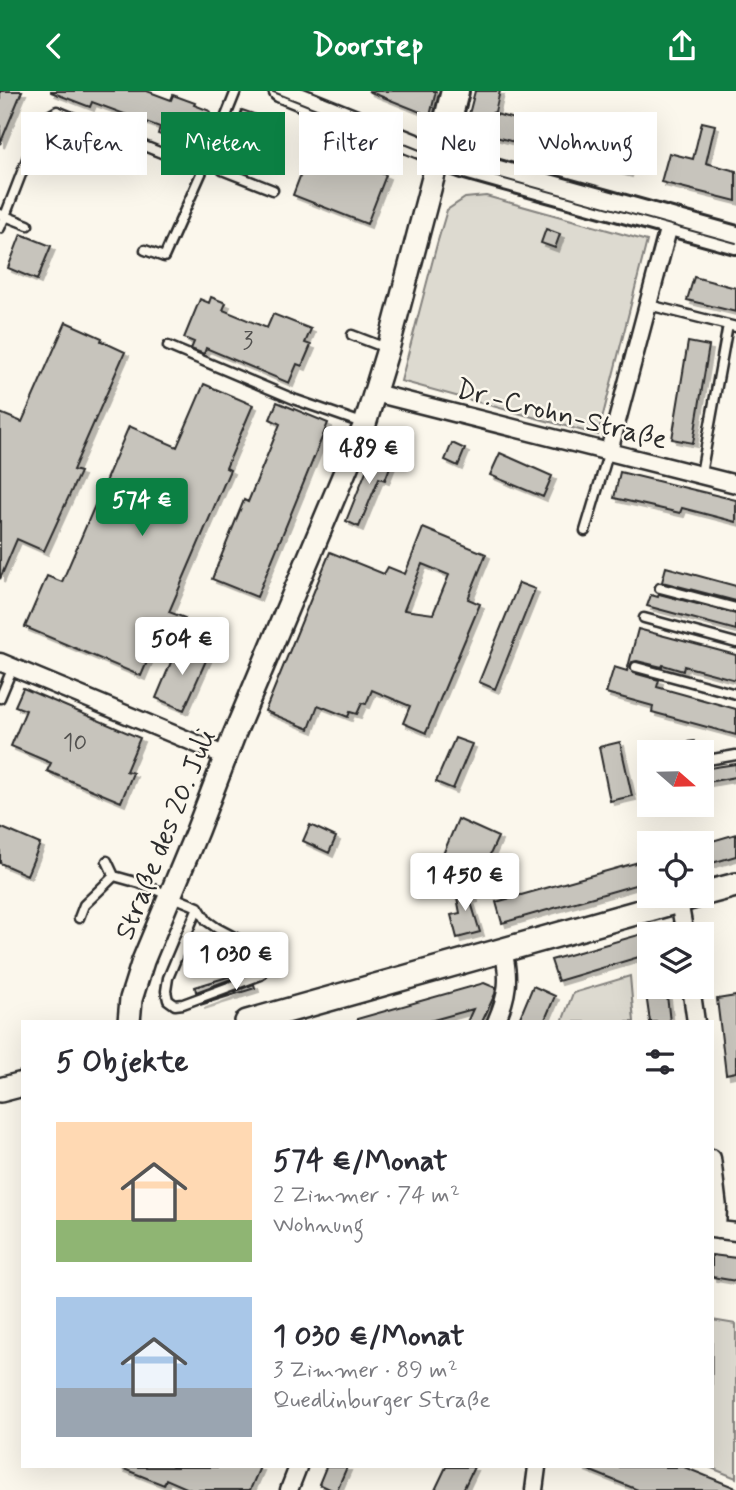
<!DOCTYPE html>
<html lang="de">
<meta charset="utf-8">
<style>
:root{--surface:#fff;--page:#f2f2f3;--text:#2b2b33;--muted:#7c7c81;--accent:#0b8043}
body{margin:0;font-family:Mynerve,sans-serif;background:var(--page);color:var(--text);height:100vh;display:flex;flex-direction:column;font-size:26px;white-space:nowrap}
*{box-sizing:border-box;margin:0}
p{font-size:23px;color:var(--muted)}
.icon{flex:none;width:38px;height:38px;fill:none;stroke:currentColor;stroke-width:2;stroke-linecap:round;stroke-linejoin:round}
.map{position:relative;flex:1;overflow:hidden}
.drawer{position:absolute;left:21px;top:929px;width:693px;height:448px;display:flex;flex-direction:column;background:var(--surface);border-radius:0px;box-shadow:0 7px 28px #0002}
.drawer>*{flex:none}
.top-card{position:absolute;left:21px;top:21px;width:695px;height:63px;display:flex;gap:14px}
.needle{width:46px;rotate:110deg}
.controls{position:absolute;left:637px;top:649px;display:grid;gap:14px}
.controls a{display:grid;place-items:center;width:77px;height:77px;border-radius:0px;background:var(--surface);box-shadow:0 7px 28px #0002;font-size:35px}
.price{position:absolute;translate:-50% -60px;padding:0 16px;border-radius:7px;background:#fff;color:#222;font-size:23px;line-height:46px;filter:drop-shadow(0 2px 4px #0008)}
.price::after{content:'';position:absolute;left:50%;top:42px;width:21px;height:16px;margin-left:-10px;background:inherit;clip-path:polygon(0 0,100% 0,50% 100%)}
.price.active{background:var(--accent);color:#fff}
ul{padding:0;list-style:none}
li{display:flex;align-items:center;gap:21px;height:175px;padding:0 35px}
li span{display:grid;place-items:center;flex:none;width:196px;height:140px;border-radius:0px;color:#555}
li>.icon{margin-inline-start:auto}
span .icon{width:84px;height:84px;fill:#fffc;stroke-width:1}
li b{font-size:30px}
h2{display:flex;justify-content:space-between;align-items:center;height:84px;padding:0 35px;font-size:30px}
.tag{padding:0 24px;border-radius:0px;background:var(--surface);box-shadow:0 7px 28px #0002;font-size:24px;line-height:63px}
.tag.active{background:var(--accent);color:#fff}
header{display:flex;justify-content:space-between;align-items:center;height:91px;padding:0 35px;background:var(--accent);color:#fff;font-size:32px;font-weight:700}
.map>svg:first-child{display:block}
.green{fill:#dddad0;stroke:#84827e;stroke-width:2}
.building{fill:#c7c4bc;stroke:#2b2b2b;stroke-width:2;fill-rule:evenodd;filter:url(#shadow)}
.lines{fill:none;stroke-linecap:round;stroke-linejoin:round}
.service-casing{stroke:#2b2b2b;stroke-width:13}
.minor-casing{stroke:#2b2b2b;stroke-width:21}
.tertiary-casing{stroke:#2b2b2b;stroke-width:26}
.secondary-casing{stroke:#2b2b2b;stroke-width:28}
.primary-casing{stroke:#2b2b2b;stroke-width:32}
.service{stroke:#fbf7ec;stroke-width:8}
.minor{stroke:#fbf7ec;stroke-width:16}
.tertiary{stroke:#fbf7ec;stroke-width:21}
.secondary{stroke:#fbf7ec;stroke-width:23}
.primary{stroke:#fbf7ec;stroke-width:26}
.tram{stroke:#2b2b2b;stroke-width:2}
.labels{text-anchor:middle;stroke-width:5;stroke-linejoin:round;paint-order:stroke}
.number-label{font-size:24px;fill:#52514f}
.street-label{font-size:28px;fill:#2b2b2b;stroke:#fbf7ec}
</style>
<header><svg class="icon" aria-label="back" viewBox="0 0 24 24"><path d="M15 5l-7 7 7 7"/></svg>Doorstep<svg class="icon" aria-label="share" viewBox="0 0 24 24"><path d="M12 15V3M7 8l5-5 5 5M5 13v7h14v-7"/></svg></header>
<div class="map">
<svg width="736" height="1399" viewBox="0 0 736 1399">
<defs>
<filter id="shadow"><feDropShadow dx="4" dy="4" stdDeviation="0" flood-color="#0004"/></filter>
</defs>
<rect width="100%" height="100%" fill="#fbf7ec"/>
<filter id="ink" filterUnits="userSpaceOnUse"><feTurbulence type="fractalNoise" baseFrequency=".0143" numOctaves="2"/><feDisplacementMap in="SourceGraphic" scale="14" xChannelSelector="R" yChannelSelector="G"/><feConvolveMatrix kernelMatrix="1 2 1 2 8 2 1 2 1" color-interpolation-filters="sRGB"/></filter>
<g filter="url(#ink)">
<path class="green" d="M486,105L647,150L598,344L401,290L437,153L447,119L465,107Z
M630,885L634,931H562L573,902Z
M712,1229L736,1233V1387L709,1376H712Z"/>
<path class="building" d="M0,0H22L0,53Z
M51,0H147L171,9L173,4L195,12L194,14L210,20L198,52L181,46L179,51L158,43L160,36L92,11L90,16L51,1Z
M368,0H436L430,25Z
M475,0H500L495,21L492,22L634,61L628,82L470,39L467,31Z
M242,19L260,25L251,49L233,42Z
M702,31L715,34L706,72L736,80V110L661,91L669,62L693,68Z
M312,54L386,84L367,133L293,104Z
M546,138L560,143L555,157L541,152Z
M21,143L51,155L37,189L8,177Z
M694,186L736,197V221L687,209Z
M211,206L226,212L223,219L267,237L273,223L311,238L305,252L311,254L302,275L297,273L289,292L206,257L204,263L191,258L194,251L184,247L200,208L209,212Z
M66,231L102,247L101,250L125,261L73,379L80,381L44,460L17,448L0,488V322L22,331Z
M688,251L709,255L693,352L672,348Z
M204,293L253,314L226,377L230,379L169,521L185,527L179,540L163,533L141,585L25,536L47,485L62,491L129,335L177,356Z
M277,311L328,332L257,506L212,488L244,409L248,411L280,333L270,328Z
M452,352L465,358L458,375L445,369Z
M374,360L393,368L385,389L379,387L359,436L346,430Z
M500,362L552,385L543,406L490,384Z
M620,381L736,409V431L682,417L680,422L614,407Z
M423,437L486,463L468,508L480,513L426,642L403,632L410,615L372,599L366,613L362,612L357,623L350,621L348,626L318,614L309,638L265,620L330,461L384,483L388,476L405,483ZM422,473L449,484L433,523L404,519Z
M666,476L736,495V510L662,491Z
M519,492L535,498L495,598L479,591Z
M659,503L736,523V539L647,515L651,504L658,506Z
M638,538L736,564V589L684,575L683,580L663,574L662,576L637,570L632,571L630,577L634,582L659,589L657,596L736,618V644L652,621L653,615L606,602L614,576L627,580Z
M179,552L208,565L184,619L156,607Z
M23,597L140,647L126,680L133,682L121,711L47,680L51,672L11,655L26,619L15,615Z
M455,647L472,653L453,698L436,691Z
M694,650L696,662H662L661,654Z
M620,651L632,705L610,710L599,656Z
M736,673V686L702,692V678Z
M458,728L498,746L483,779L455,767L447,787L435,782Z
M310,734L336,746L329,762L303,750Z
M0,736L40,753L27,784L0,772Z
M736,743V765L702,775V753Z
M646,769L647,771L649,770V790L502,832L496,811Z
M471,792L474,807L470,808L480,841L457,847L451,824L460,822L455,796Z
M649,841V863L558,890L551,869Z
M250,879V881L196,901L195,896Z
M484,892L496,897L495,903L482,931H467L473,918L426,931H357V928Z
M254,893L255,897L200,914Z
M533,895L555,905L544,931H518Z
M645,896H666L670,931H650Z
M736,905V981L726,983L717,908Z
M712,1164L736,1167V1190L712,1186Z
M119,1376H260L250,1399H191L166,1388L164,1394Z
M326,1376H347L337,1399H332L319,1393Z
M446,1376H474L463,1399H435Z
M581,1376H684L736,1397V1399H638Z"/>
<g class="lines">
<g class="service-casing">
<path id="service" d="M236,0L214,55L222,79L273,99
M0,123L5,125L42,29L57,20L179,69L197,67L214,55
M0,137L5,125L28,134
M145,159L164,166L212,58
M649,214L736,236
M352,244L386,257
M168,255L296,309L362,332
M701,383L728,234
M585,440L609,360
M660,497L736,517
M644,527L736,552
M636,576L736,603
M0,607L13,576
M702,670L736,664
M107,770L114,785
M79,827L84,814L114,785L139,792L198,816L207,830L217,837L255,857L264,873L261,884L183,913L175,914L168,909L166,900L168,887L198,816"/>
</g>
<g class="minor-casing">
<path id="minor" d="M375,302L736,393
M609,360L670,131
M0,571L226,665
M679,810L685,844
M691,896L696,931
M496,931C508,904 510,887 503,859
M712,1067L718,1117L717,1139
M712,1138L736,1141
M289,1399L298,1376
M534,1399L537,1376"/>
</g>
<g class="tertiary-casing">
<path id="tertiary" d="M129,931L131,908L143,870L197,740L234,644L365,333L388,258L439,64L280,0"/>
</g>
<g class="secondary-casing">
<path id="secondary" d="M702,803L736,794
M247,931L696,805
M0,999L23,993"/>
</g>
<g class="primary-casing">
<path id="primary" d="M455,0L439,64L466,74L505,85L736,149"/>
</g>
<use href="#service" class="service"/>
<use href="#minor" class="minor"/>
<use href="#tertiary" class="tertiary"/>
<use href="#secondary" class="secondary"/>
<use href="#primary" class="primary"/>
<path class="tram" d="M271,0L465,77L736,152"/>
</g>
</g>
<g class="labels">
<g class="number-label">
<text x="248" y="257">3</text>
<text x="75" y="659">10</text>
</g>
<g class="street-label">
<text transform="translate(562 322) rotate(14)" y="10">Dr.-Crohn-Straße</text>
<text transform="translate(164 743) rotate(-68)" y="10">Straße des 20. Juli</text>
</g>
</g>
</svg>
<div class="controls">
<a><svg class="needle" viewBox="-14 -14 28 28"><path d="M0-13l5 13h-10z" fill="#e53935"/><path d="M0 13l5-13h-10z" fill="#7c7c81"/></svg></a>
<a><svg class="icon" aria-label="locate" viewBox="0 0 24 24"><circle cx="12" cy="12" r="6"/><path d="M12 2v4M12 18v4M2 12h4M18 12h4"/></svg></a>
<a><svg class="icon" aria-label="layers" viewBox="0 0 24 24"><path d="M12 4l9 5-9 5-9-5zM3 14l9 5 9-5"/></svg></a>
</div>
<b class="price" style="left:369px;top:395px">489 €</b>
<b class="price active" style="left:142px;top:447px">574 €</b>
<b class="price" style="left:182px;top:586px">504 €</b>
<b class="price" style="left:465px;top:822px">1 450 €</b>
<b class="price" style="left:236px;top:901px">1 030 €</b>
<div class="top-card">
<a class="tag">Kaufen</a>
<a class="tag active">Mieten</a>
<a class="tag">Filter</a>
<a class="tag">Neu</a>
<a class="tag">Wohnung</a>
</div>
<section class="drawer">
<h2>5 Objekte<svg class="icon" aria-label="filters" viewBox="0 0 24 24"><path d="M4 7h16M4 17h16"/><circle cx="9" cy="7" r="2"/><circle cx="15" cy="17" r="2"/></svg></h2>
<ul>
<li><span style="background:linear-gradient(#ffd9b3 70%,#8fb573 0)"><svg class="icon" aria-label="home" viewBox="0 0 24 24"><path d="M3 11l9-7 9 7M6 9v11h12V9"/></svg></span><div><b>574 €/Monat</b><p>2 Zimmer · 74 m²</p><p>Wohnung</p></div></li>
<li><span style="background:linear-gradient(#a9c7e8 65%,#9aa5b1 0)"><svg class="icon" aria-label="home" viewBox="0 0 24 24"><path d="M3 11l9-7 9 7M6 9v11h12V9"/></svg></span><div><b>1 030 €/Monat</b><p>3 Zimmer · 89 m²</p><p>Quedlinburger Straße</p></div></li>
</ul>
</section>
</div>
